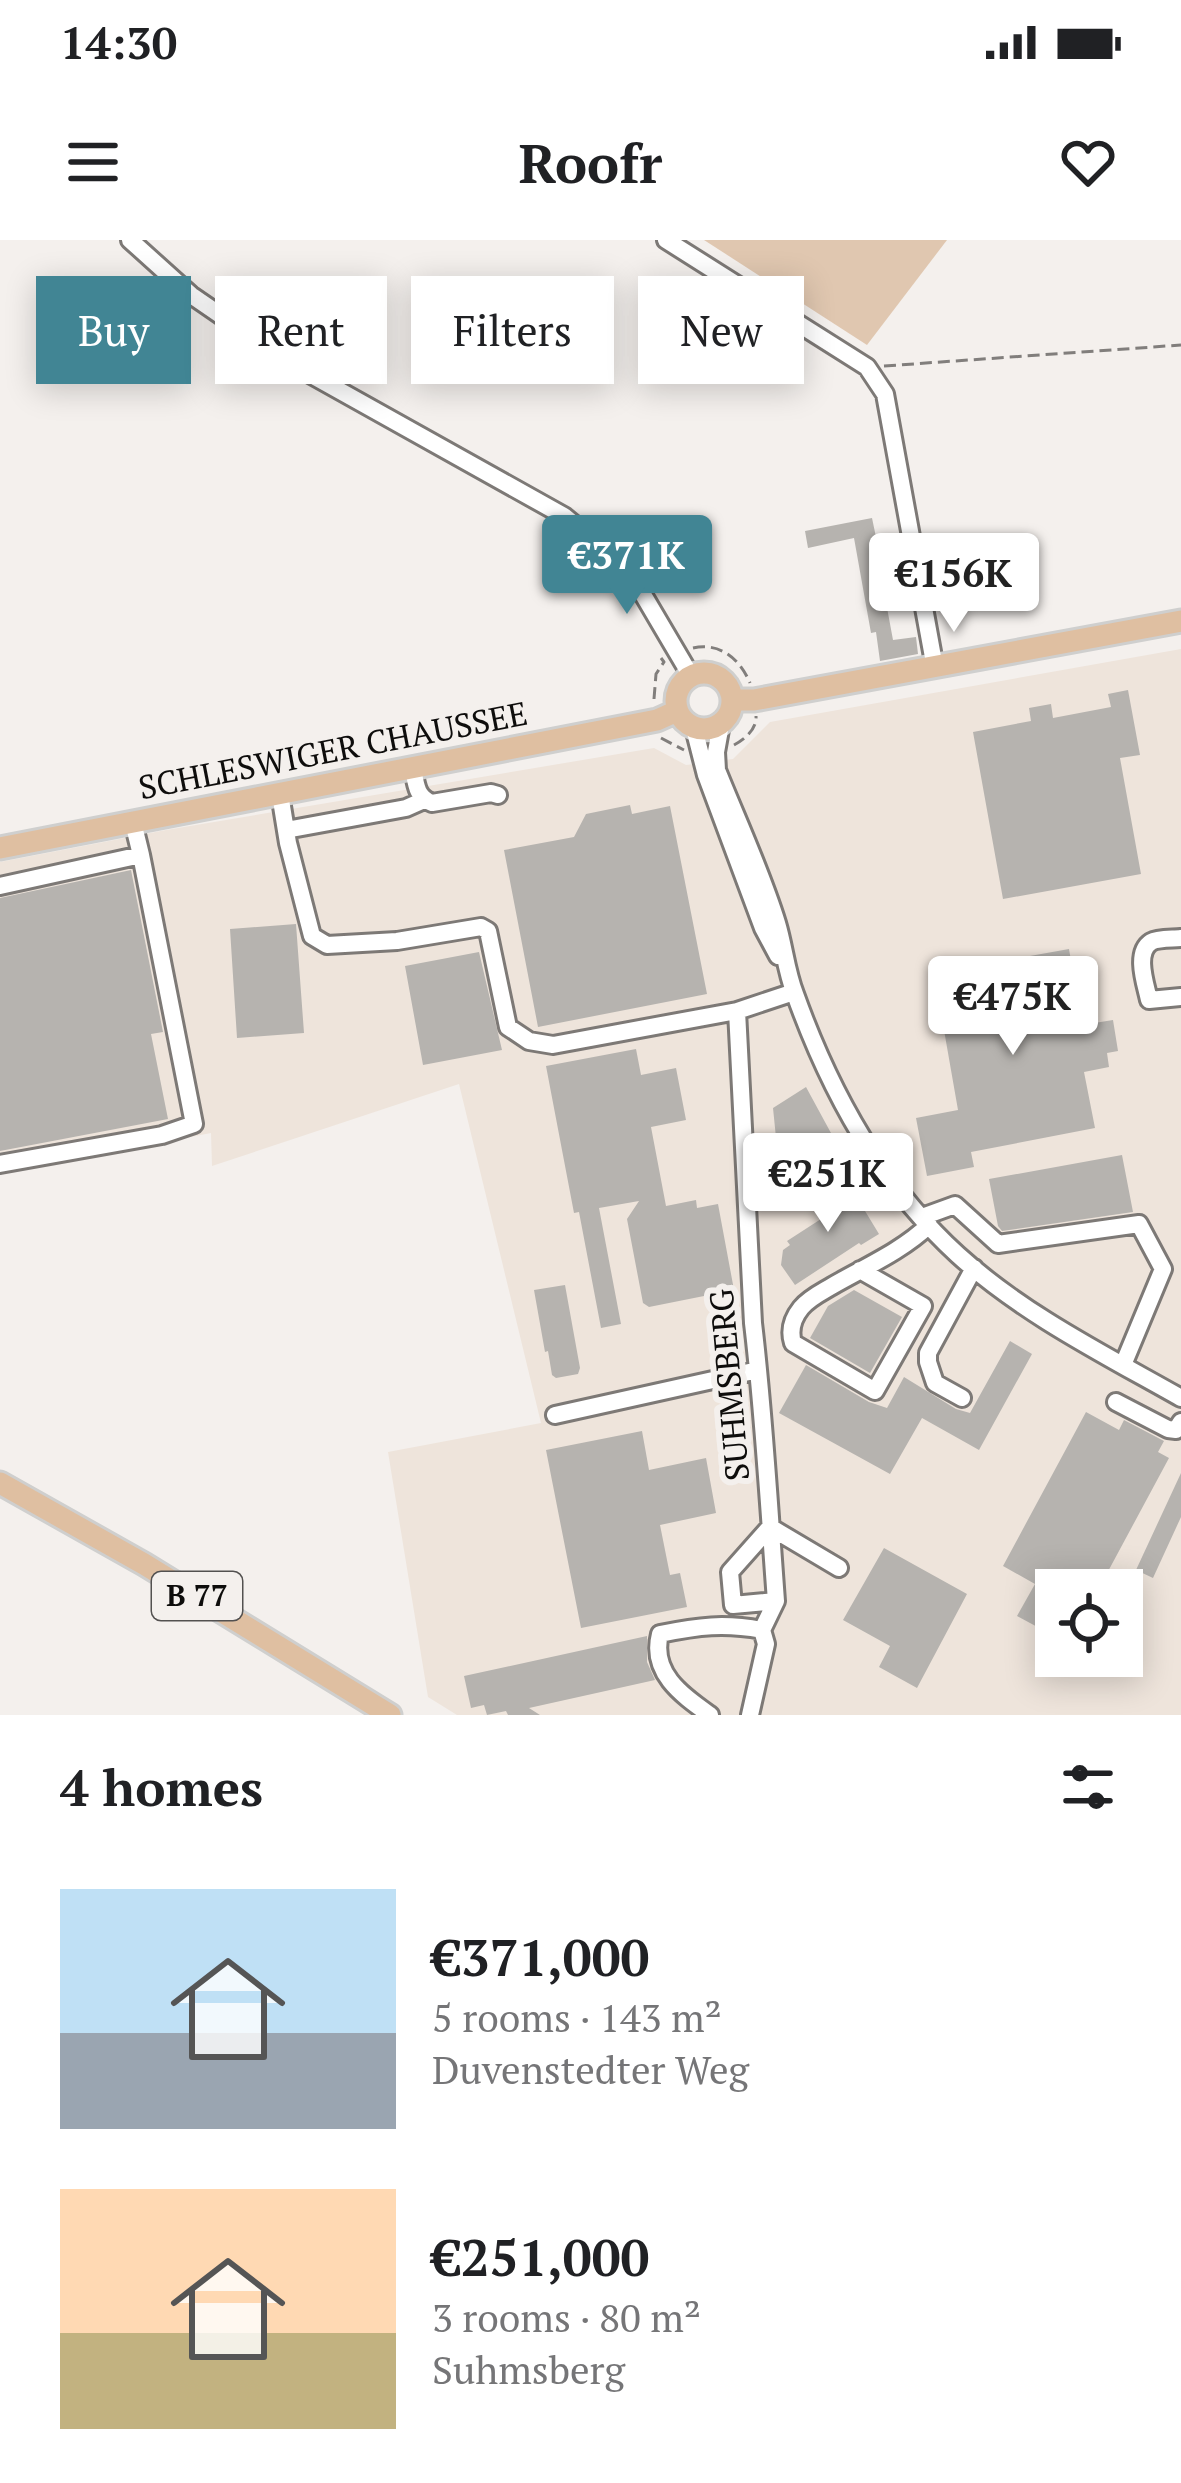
<!DOCTYPE html>
<meta charset="utf-8">
<style>
:root{--surface:#fff;--page:#f2f2f2;--text:#202124;--muted:#757577;--accent:#418594}
body{margin:0;font-family:"PT Serif",serif;background:var(--page);color:var(--text);height:100vh;display:flex;flex-direction:column;font-size:45px;white-space:nowrap}
*{box-sizing:border-box;margin:0}
p{font-size:39px;color:var(--muted)}
.icon{flex:none;width:66px;height:66px;fill:none;stroke:currentColor;stroke-width:2;stroke-linecap:round;stroke-linejoin:round}
.map{position:relative;height:1475px;overflow:hidden}
.side{display:flex;flex-direction:column;background:var(--surface);flex:1}
.side>*{flex:none}
.hud{position:absolute;left:36px;top:36px;width:1110px;height:108px;display:flex;gap:24px}
.fabs{position:absolute;left:1035px;top:1329px;display:grid;gap:24px}
.fabs a{display:grid;place-items:center;width:108px;height:108px;border-radius:0px;background:var(--surface);box-shadow:0 6px 30px #0003;font-size:60px}
.price{position:absolute;translate:-50% -102px;padding:0 27px;border-radius:12px;background:#fff;color:#222;font-size:39px;line-height:78px;filter:drop-shadow(0 3px 6px #0008)}
.price::after{content:'';position:absolute;left:50%;top:72px;width:36px;height:27px;margin-left:-18px;background:inherit;clip-path:polygon(0 0,100% 0,50% 100%)}
.price.current{background:var(--accent);color:#fff}
ul{padding:0;list-style:none}
li{display:flex;align-items:center;gap:36px;height:300px;padding:0 60px}
li span{display:grid;place-items:center;flex:none;width:336px;height:240px;border-radius:0px;color:#555}
li>.icon{margin-inline-start:auto}
span .icon{width:144px;height:144px;fill:#fffc;stroke-width:1}
li b{font-size:51px}
h2{display:flex;justify-content:space-between;align-items:center;height:144px;padding:0 60px;font-size:51px}
.tag{padding:0 42px;border-radius:0px;background:var(--surface);box-shadow:0 6px 30px #0003;font-size:42px;line-height:108px}
.tag.current{background:var(--accent);color:#fff}
.status{display:flex;justify-content:space-between;align-items:center;height:84px;padding:0 60px;background:var(--surface);direction:ltr}
.status svg{height:33px;fill:currentColor}
header{display:flex;justify-content:space-between;align-items:center;height:156px;padding:0 60px;background:var(--surface);font-size:54px;font-weight:600}
.map>svg:first-child{display:block}
.built{fill:#eee4db;fill-rule:evenodd}
.green{fill:#e0c7b0}
.building{fill:#b6b3af}
.lines{fill:none;stroke-linecap:round;stroke-linejoin:round}
.minor-casing{stroke:#7d7976;stroke-width:22}
.major-casing{stroke:#cfcfce;stroke-width:27}
.path{stroke:#817e7c;stroke-width:3;stroke-dasharray:12 6;stroke-linecap:butt}
.minor{stroke:#fff;stroke-width:16}
.major{stroke:#dfbfa1;stroke-width:21}
.labels{text-anchor:middle;stroke-width:12;stroke-linejoin:round;paint-order:stroke}
.shield{fill:#f4f0ed;stroke:#535150;stroke-width:3}
.shield-label{font-size:30px;font-weight:bold;fill:#0e0d0c}
.street-label{font-size:33px;fill:#0e0d0c;stroke:#f4f0ed}
</style>
<div class="status"><b>14:30</b><svg viewBox="0 0 49 12"><path d="M0 12V9h3v3zM5 12V6h3v6zM10 12V3h3v9zM15 12V0h3v12zM26 1h20v11H26zM47 4h2v5h-2z"/></svg></div>
<header><svg class="icon" aria-label="menu" viewBox="0 0 24 24"><path d="M4 6h16M4 12h16M4 18h16"/></svg>Roofr<svg class="icon" aria-label="heart" viewBox="0 0 24 24"><path d="M12 20l-8-8c-3-5 5-10 8-4 3-6 11-1 8 4z"/></svg></header>
<div class="map">
<svg width="1181" height="1475" viewBox="0 0 1181 1475">
<rect width="100%" height="100%" fill="#f4f0ed"/>
<path class="built" d="M1181,409V1475H457L428,1457L388,1212L541,1183L459,844L212,926L211,893L0,934V622L166,590L654,508L686,525L733,519L770,482ZM1056,1350H1122V1416H1056Z"/>
<path class="green" d="M704,0H947L867,105Z"/>
<path class="building" d="M872,278L886,345L883,346L893,400L916,397L918,414L880,421L876,392L871,393L854,298L808,308L805,291Z
M1128,450L1140,515L1120,518L1141,634L1003,659L973,492L1031,481L1029,468L1051,464L1053,478L1111,467L1108,454Z
M630,565L632,574L670,566L707,754L538,787L504,610L574,597L586,574Z
M131,630L163,792L151,794L168,879L0,911V658Z
M296,684L304,793L237,798L230,689Z
M1069,709L1082,785L1113,780L1118,811L1107,813L1109,827L1084,832L1095,888L971,912L974,927L927,936L916,878L958,870L934,733Z
M479,712L502,810L423,825L405,726Z
M636,809L641,835L676,828L686,880L651,887L666,966L696,960L697,968L718,964L734,1050L649,1067L643,1063L627,979L639,961L599,968L621,1084L601,1088L579,972L574,973L546,826Z
M806,847L844,917L782,957L773,868Z
M1122,915L1133,972L1002,991L998,986L989,939Z
M848,943L879,994L861,1005L859,1003L795,1045L781,1025L783,1010L790,1005L787,1001L821,979L814,967Z
M565,1045L580,1128L578,1134L556,1138L552,1135L548,1111L545,1112L534,1050Z
M854,1050L902,1077L870,1133L810,1098L828,1066Z
M1010,1101L1032,1114L979,1210L922,1178L890,1234L779,1173L806,1125L869,1162L887,1168L904,1137L956,1169L970,1173Z
M1086,1172L1119,1190L1124,1180L1164,1201L1158,1212L1169,1218L1098,1350H1056V1397L1017,1376L1035,1344L1003,1326Z
M642,1191L649,1230L706,1218L716,1273L660,1285L670,1335L680,1333L687,1367L581,1388L546,1210Z
M1181,1233V1277L1153,1338L1136,1330Z
M884,1308L967,1354L917,1448L879,1427L890,1406L843,1380Z
M647,1396V1422L655,1440L529,1468L540,1475H508L506,1471L487,1475L484,1465L471,1468L464,1436Z"/>
<g class="lines">
<g class="minor-casing">
<path id="minor" d="M130,0L191,55L290,123L564,276L628,329L691,436
M666,0L867,127L885,154L935,428
M721,484L716,512L717,530C737,580 761,631 777,683C784,706 786,731 795,754C830,852 880,944 958,1015C1023,1074 1105,1115 1181,1158
M694,488L706,535L763,688L778,716
M413,528C416,544 416,557 432,563L491,553L498,555
M280,554L288,603L312,696L327,705L397,701L481,687L488,691L508,787L529,801L553,805L737,771
M286,590L406,568L424,560
M0,646L141,615L133,582
M1181,698C1173,699 1158,698 1151,702C1134,713 1146,745 1149,760L1181,757
M794,752L737,771L753,1083C764,1175 769,1268 776,1361L733,1365L730,1332L770,1287L839,1328
M0,924L162,895L194,884L141,615
M922,977L955,965L998,1004L1139,984L1163,1029L1123,1125
M860,1030L923,1066L875,1151L793,1103C789,1090 793,1078 801,1068C809,1058 822,1052 832,1046C865,1027 902,1011 929,985
M962,1158L935,1143L928,1122V1113L974,1028
M1116,1162L1168,1189L1176,1190L1181,1182
M555,1175L758,1130
M710,1475C682,1455 650,1433 660,1394C699,1386 724,1383 762,1390
M750,1475L766,1404L762,1390L776,1361"/>
</g>
<g class="major-casing">
<path id="major" d="M676 461a28 28 0 1 1 56 0a28 28 0 1 1-56 0Z
M732,460H754L1181,381
M0,608L657,480L677,471
M0,1243L144,1324L390,1475"/>
</g>
<path class="path" d="M884,126L1181,105
M693,408C720,402 740,419 750,443
M654,459L656,434L664,422L661,418
M661,498L684,510
M734,505C745,499 757,489 756,476"/>
<use href="#minor" class="minor"/>
<use href="#major" class="major"/>
</g>
<g class="labels">
<rect class="shield" x="152" y="1332" width="90" height="48" rx="9"/>
<g class="shield-label">
<text x="197" y="1366">B 77</text>
</g>
<g class="street-label">
<text transform="translate(333 510) rotate(-11)" y="12">SCHLESWIGER CHAUSSEE</text>
<text transform="translate(729 1145) rotate(-95)" y="12">SUHMSBERG</text>
</g>
</g>
</svg>
<div class="fabs">
<a><svg class="icon" aria-label="locate" viewBox="0 0 24 24"><circle cx="12" cy="12" r="6"/><path d="M12 2v4M12 18v4M2 12h4M18 12h4"/></svg></a>
</div>
<b class="price current" style="left:627px;top:377px">€371K</b>
<b class="price" style="left:954px;top:395px">€156K</b>
<b class="price" style="left:1013px;top:818px">€475K</b>
<b class="price" style="left:828px;top:995px">€251K</b>
<div class="hud">
<a class="tag current">Buy</a>
<a class="tag">Rent</a>
<a class="tag">Filters</a>
<a class="tag">New</a>
</div>
</div>
<section class="side">
<h2>4 homes<svg class="icon" aria-label="filters" viewBox="0 0 24 24"><path d="M4 7h16M4 17h16"/><circle cx="9" cy="7" r="2"/><circle cx="15" cy="17" r="2"/></svg></h2>
<ul>
<li><span style="background:linear-gradient(#bfe0f5 60%,#9aa5b1 0)"><svg class="icon" aria-label="home" viewBox="0 0 24 24"><path d="M3 11l9-7 9 7M6 9v11h12V9"/></svg></span><div><b>€371,000</b><p>5 rooms · 143 m²</p><p>Duvenstedter Weg</p></div></li>
<li><span style="background:linear-gradient(#ffd9b3 60%,#c2b280 0)"><svg class="icon" aria-label="home" viewBox="0 0 24 24"><path d="M3 11l9-7 9 7M6 9v11h12V9"/></svg></span><div><b>€251,000</b><p>3 rooms · 80 m²</p><p>Suhmsberg</p></div></li>
</ul>
</section>
